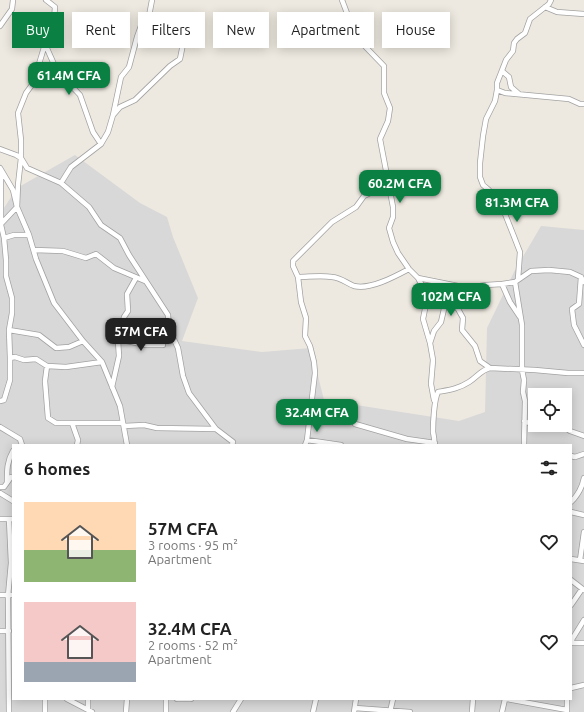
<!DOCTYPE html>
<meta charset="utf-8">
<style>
:root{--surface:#fff;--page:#f6f6f6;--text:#222;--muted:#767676;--accent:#0b8043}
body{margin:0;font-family:Ubuntu,sans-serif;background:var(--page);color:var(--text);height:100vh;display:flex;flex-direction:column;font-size:15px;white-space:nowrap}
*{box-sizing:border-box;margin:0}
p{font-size:13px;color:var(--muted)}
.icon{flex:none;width:22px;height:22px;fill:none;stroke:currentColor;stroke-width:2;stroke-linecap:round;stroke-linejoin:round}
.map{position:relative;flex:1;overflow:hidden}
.sheet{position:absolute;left:12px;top:444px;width:560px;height:256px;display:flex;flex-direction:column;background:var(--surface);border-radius:0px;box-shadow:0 2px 10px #0003}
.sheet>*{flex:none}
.top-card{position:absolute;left:12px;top:12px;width:560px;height:36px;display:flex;gap:8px}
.buttons{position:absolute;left:528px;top:388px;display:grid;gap:8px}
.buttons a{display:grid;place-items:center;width:44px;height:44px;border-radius:0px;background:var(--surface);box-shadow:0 2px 10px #0003;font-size:20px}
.price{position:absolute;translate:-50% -34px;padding:0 9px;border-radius:8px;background:var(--accent);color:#fff;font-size:13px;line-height:26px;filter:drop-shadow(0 1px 2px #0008)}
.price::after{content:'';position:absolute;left:50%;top:24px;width:12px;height:9px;margin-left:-6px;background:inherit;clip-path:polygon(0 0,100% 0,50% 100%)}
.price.active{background:#222;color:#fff}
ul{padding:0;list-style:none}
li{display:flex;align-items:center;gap:12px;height:100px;padding:0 12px}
li span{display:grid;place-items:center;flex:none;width:112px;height:80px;border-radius:0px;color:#555}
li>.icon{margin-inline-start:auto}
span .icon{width:48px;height:48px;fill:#fffc;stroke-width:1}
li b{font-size:17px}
h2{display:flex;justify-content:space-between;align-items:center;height:48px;padding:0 12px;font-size:17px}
.pill{padding:0 14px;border-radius:0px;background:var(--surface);box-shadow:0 2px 10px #0003;font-size:14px;line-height:36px}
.pill.active{background:var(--accent);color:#fff}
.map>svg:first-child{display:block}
.residential{fill:#d9d8d8;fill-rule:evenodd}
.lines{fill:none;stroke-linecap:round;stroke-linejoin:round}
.minor-casing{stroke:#a2a2a2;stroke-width:6}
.minor{stroke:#fff;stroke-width:4.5}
</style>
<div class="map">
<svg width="584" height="712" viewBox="0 0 584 712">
<rect width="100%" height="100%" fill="#ede9e0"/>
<path class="residential" d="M75,155L140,203L167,217L173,237L198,298L182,341L262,352L311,348L324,400L459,421L485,412L487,328L514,272L541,226L584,230V712H0V214L17,188ZM535,395H565V425H535ZM13,445H571V699H13Z"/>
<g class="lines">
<g class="minor-casing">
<path id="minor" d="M46,0L55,7L53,33L45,44L39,64L37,78L26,93L18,113L21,140V158L27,168L61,183L89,207L101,225L120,238L129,255L168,315L169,329L178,348L183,376L189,393L216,429L233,442L232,445
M342,0L356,37L384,66V93L390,108L388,121L380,139L393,207V217L389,228L393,242L398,253L409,269L418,278L425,291L434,297L442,298L451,303L458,309L463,318L462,330L475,346L480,361L490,368L535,370L568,373H584
M545,7L557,12L584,14
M0,26L12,9L13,0
M45,44L57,71L80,95L93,132L101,144
M502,71L509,77L511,87L519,94
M497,90V83L506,60L513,51L514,43L517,39L525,33L530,19L549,4L551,0
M114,114L120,107L135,100L170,66L180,59L183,44L176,33L148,35L137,37
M0,149L16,155L21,158L18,185L17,207L0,225
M0,168L13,190L17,207L29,235L36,259L54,303L83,341L102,362L120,406L127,445
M1,170V225L4,238
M61,183L71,167L101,144L108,132L113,115L121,77L129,67L137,37L142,23L149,16L152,0
M34,250L63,251L86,258L96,254L114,268L145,281
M298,277L293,266V261L332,222L356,207L364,196L374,191L388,178
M581,277L579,304L572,309L574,325L584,345
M418,278L468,288L486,285L502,284L515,282L531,271L549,270L570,272L581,277L584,282
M518,279L520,252L513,234L503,209L493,200L489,190L483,185L480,177V163L483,136L486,119L495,101L497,90L505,93L569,99L580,104H584
M515,282L522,325V370L524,380L523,392L525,401L524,445
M502,284L510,302L520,317
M425,291L426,304L423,319L430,343L433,360L431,384L434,400
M9,330L39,335L56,348L69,347L83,341
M118,341H127L146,345H163
M430,343L434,331L441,322L444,309L441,304L435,298
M10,358L9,330L12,313V298L6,276V260L4,238L14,235H29
M47,366L45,381L48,418L56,423H123
M112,387L119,356L118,341L124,317L128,311L127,294L136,278
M0,401L4,400L10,380V358L15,357L24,360L36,359L47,366L66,367L102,362
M524,421L529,423H535
M72,423L78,440L77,445
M355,424L407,439L435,443
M561,425L570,431L584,436
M124,426L144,425L157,428L216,429
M0,427L20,439L22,445
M307,440L315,373L314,362L310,346L305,336L306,318L301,302L298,277C309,277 321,275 332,277C342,278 346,283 354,286C370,290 394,277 409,269
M305,445L307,440L341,445
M434,445C435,441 434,437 433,432C433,423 434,400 438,392C449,390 458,389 469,382C477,377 481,370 490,368
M571,456L575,457L584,454
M7,482C7,470 7,461 13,451
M0,487H4L11,477H13
M0,493L13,501
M571,502C578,495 582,488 584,478
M571,512L584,515
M0,519H13
M9,519L11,563L8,596L9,712
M571,559L584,561
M580,560L584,532
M571,580L584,590
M0,595H13
M571,605L582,589
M0,631H9
M571,641L584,620
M571,643H584
M571,688L584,685
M45,699V712
M67,699L92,712
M88,699V709
M177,699H191
M507,699L567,710
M567,699V711
M355,708L410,712
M126,712L127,699
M166,712V699
M233,712L241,699
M313,712L316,699
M354,712L356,699
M390,712L393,699
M472,712L473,699
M502,712L505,699"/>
</g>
<use href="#minor" class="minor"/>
</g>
</svg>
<div class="buttons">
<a><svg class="icon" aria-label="locate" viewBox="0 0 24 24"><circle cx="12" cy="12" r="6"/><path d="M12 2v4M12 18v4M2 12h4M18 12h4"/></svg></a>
</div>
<b class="price" style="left:69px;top:96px">61.4M CFA</b>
<b class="price" style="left:400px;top:204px">60.2M CFA</b>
<b class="price" style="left:517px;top:223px">81.3M CFA</b>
<b class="price" style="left:451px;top:317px">102M CFA</b>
<b class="price active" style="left:141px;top:352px">57M CFA</b>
<b class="price" style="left:317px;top:433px">32.4M CFA</b>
<div class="top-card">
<a class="pill active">Buy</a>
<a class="pill">Rent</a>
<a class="pill">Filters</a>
<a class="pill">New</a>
<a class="pill">Apartment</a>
<a class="pill">House</a>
</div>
<section class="sheet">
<h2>6 homes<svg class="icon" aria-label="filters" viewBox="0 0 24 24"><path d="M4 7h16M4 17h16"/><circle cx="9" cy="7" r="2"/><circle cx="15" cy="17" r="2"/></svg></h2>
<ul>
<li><span style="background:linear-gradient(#ffd9b3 60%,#8fb573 0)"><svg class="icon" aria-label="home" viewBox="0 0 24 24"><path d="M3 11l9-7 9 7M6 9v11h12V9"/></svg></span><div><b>57M CFA</b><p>3 rooms · 95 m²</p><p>Apartment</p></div><svg class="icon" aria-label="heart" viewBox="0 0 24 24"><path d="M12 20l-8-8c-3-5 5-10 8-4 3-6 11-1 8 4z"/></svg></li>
<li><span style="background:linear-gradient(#f6c9c9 75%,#9aa5b1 0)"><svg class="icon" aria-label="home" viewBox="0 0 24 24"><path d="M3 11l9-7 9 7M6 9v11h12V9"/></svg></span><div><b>32.4M CFA</b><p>2 rooms · 52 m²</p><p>Apartment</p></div><svg class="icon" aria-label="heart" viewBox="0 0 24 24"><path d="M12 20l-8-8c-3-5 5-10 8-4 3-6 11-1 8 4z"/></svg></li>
</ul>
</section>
</div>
